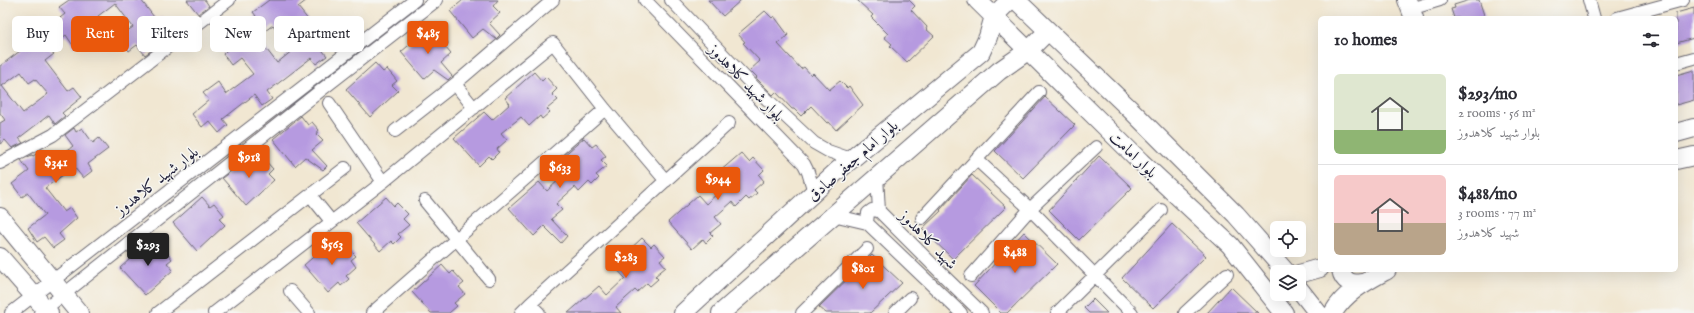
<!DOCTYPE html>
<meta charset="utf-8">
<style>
:root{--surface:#fff;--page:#f7f7f7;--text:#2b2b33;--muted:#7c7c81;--line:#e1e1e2;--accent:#ea580c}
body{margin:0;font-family:"IM FELL English",Amiri,serif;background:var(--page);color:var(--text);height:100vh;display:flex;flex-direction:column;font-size:15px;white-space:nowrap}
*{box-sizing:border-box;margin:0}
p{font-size:13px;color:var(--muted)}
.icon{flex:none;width:22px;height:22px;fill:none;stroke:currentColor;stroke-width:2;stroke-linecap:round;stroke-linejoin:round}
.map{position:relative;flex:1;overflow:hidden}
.panel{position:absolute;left:1318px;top:16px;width:360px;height:256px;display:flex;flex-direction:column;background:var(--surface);border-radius:6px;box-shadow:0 4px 16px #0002}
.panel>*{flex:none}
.top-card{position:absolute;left:12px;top:16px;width:380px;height:36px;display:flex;gap:8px}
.buttons{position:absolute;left:1270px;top:221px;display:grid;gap:8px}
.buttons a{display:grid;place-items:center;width:36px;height:36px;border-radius:6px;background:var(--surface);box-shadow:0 4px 16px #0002;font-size:20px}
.price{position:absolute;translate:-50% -34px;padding:0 9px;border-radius:4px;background:var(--accent);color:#fff;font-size:13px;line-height:26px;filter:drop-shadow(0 1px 2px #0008)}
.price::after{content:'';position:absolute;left:50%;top:24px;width:12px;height:9px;margin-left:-6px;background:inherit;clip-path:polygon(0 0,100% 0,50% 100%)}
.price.selected{background:#222;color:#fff}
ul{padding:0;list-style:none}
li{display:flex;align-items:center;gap:12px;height:100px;padding:0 16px}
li+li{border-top:1px solid var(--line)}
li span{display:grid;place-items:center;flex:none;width:112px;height:80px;border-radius:6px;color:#555}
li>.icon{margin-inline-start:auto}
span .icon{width:48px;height:48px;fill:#fffc;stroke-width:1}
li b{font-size:17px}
h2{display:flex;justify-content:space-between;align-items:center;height:48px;padding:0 16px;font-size:17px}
.tag{padding:0 14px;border-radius:6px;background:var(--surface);box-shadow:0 4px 16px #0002;font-size:14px;line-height:36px}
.tag.selected{background:var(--accent);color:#fff}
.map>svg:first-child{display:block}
.building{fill:#b69ae0;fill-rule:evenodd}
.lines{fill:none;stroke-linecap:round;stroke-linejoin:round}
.street-casing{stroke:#6a6770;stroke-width:14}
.secondary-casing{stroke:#6a6770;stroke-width:20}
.street{stroke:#fff;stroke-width:12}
.secondary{stroke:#fff;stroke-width:18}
.labels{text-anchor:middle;stroke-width:3;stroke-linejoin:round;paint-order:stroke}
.street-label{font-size:16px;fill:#22223b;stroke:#f6f6f2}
</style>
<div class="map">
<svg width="1694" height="313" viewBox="0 0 1694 313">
<rect width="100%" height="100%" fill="#f6f6f2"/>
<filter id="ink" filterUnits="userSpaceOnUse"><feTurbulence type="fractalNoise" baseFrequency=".025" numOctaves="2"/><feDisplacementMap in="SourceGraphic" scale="8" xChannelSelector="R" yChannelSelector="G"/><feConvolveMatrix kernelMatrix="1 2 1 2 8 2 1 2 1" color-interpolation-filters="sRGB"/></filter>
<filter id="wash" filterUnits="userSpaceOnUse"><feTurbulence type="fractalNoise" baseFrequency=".012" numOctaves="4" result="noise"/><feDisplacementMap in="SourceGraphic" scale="16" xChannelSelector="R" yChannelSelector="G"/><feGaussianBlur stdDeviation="0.9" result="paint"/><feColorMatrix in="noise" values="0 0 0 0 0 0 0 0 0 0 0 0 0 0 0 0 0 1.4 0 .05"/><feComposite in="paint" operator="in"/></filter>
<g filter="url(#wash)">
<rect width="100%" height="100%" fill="#f1e7d2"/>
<g id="blocks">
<path class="building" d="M69,0H141L157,21L162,16L171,27L151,43L155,48L145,55L137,45L129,51L119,37L133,27L115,3L98,16L99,18L79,33L84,40L74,47L66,35L49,48L54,54L45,61L68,91L74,87L82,97L62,113L65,116L55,124L49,115L19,138L23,143L12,148L5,140L0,144V123L5,120L0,113V66L20,51L14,44L29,33L33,39L65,14L59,7ZM21,72L29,83L35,79L48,94L23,113L2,86Z
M187,0H205L209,6L198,14Z
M269,0H307L298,7L317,31L311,36L327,56L316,64L311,58L267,92L272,99L262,106L254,95L223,119L228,125L219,133L209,121L202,127L192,114L209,100L203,93L218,82L226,94L253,74L240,58L231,65L223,54L228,49L217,35L231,24L237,31L256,16L253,12ZM273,25L293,50L277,63L257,37Z
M463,0H498L493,6L500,13L489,23L500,35L496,39L483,29L472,38L450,11Z
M708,0H741L723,16Z
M857,0H909L915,6L911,10L927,27L926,29L934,36L907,62L890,46L892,44L884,37L888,34L871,17L873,15Z
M1470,0H1479L1485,18H1454L1451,9L1455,8L1454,5Z
M1694,8V38L1676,43V13Z
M765,11L772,18L774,16L788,35L778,44L801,69L804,67L811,75L813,73L829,90L840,81L847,88L849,86L863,105L836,130L829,122L827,123L811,106L801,116L794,109H792L776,92L773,95L756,78L757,77L750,70L760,61L743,43L745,42L738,34Z
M429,28L437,38L441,35L448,43L445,47L451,54L441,63L452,76L448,80L434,70L424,79L401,52Z
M375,63L383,72L387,69L397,81L392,85L398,91L370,117L346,89Z
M1694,70V100L1676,105V75Z
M534,72L542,81L546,77L557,89L552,94L558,100L547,109L550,112L542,119L540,116L529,126L521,117L501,133L507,140L497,149L499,152L492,159L489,156L479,166L454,138L484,112L492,120L510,104L505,98Z
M1045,97L1075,125L1023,178L995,151Z
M301,116L308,125L312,122L319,130L316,134L323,141L312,150L327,166L323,170L305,157L295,166L273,139Z
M74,128L76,132L82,128L93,143L99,138L108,149L88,164L92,171L83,178L74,167L45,188L64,212L70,208L77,218L59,234L64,240L53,248L44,237L37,242L28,228L45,215L28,193L22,197L12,184L29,171L21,160L32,155L33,156L38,153L48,165L73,146L65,135Z
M584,138L592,147L596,144L606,156L601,160L607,166L596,175L599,178L592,185L589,182L579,192L575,187L556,204L562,210L551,219L567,236L561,243L544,226L534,236L509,208L539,182L547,191L564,175L554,164Z
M741,153L749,162L753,158L764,170L759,175L764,181L754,190L757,193L749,200L746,197L736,207L732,202L715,217L721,224L710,233L713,236L706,243L703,239L692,249L668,222L698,195L706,204L721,190L711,179Z
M253,154L259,161L263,158L273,169L268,174L274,180L246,206L222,178Z
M1099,156L1132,188L1079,240L1049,210Z
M972,175L1006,207L953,259L922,229L941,211L940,210Z
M202,197L210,206L214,203L224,215L219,219L225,225L197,251L173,223Z
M386,197L394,206L397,203L408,214L403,219L409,225L398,234L401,237L394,244L391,241L380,251L356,223Z
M1172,224L1206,256L1153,308L1122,278Z
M1024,232L1057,264L1007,313H1001L974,286Z
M642,238L651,247L654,244L665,256L660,260L666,267L655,276L658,279L650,286L647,283L637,292L635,290L616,307L621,313H568L599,286L607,295L625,278L613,265Z
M334,239L341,248L345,245L356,256L351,260L356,267L346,276L349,279L341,286L339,283L328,293L304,265Z
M150,241L158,250L162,247L172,259L167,263L173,270L145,295L120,268Z
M872,255L902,283L870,313H826L819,307Z
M442,265L450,274L453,271L464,283L459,287L465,294L454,303L457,306L449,313H431L412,292Z
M1231,287L1258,313H1207Z
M1093,299L1107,313H1089L1084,308Z"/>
</g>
</g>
<g filter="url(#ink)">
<use href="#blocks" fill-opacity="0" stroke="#6a6770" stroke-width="1"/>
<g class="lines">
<g class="street-casing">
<path id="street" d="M645,0L804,164L808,172L814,192
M671,0L756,89L814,143L828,151L851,159
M1589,0L1594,18
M1410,9L1440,0
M1617,18L1683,0
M1676,63L1694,58
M455,84L474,108
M329,103L383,182
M395,131L455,84L553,0
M976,159L1030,209L1132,313
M0,163L53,135L229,0
M877,176L879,211L949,281L982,313
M310,195L331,221
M425,201L489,279
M833,215L867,223L961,313
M922,218L1039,92
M867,223L868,213L872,210L879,211
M971,276L1030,209L1096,147
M290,291L309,313
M11,313L415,0
M40,313L320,91L437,0
M158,313L345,168
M214,313L383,182L553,43L605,109L666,181
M372,313L605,109
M521,313L530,304
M539,313L530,304L729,123
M802,313L867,249
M895,313L910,298
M1057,313L1161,210
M1185,313L1227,274"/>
</g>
<g class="secondary-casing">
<path id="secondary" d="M977,0L1141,162L1230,245L1284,313
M1016,0L1133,112L1236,215L1286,272
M1407,0L1414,18
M1676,133L1694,128
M1676,160L1694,156
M0,217L79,313
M0,257L49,313
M1341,270C1343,281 1351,285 1361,283
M1299,274L1320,268
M1299,289L1318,313
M683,313L836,172L981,52L988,37L994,16L1010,0
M721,313L999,71L1029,50L1048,31
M1333,313C1345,292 1367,281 1387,270"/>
</g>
<use href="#street" class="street"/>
<use href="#secondary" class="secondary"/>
</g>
</g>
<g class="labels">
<g class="street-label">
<text transform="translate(747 82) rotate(46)" y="6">بلوار شهید کلاهدوز</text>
<text transform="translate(1134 154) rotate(44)" y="6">بلوار امامت</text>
<text transform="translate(852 160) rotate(-41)" y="6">بلوار امام جعفر صادق</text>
<text transform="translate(156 180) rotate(-38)" y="6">بلوار شهید کلاهدوز</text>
<text transform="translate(929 239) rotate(46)" y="6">شهید کلاهدوز</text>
</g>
</g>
</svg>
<div class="buttons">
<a><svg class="icon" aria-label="locate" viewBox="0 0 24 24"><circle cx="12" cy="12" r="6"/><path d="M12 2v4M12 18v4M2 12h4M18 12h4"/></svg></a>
<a><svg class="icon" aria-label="layers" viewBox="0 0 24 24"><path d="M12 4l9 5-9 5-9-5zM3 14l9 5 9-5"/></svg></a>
</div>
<b class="price" style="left:428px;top:55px">$485</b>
<b class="price" style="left:249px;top:179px">$918</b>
<b class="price" style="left:56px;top:184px">$341</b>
<b class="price" style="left:560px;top:189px">$633</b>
<b class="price" style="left:718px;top:201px">$944</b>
<b class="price" style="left:332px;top:266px">$563</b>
<b class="price selected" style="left:148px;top:267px">$293</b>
<b class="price" style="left:1015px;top:274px">$488</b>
<b class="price" style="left:626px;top:279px">$283</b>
<b class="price" style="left:863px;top:290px">$801</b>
<div class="top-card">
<a class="tag">Buy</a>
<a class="tag selected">Rent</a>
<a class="tag">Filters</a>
<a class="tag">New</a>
<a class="tag">Apartment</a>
</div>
<section class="panel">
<h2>10 homes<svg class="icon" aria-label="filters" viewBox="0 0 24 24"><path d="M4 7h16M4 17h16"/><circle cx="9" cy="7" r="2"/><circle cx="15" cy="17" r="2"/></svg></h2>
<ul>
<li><span style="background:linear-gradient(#dfe7d0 70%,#8fb573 0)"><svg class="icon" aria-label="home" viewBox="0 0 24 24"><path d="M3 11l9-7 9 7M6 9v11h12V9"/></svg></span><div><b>$293/mo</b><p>2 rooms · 56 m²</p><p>بلوار شهید کلاهدوز</p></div></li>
<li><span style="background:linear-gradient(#f6c9c9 60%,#b9a48a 0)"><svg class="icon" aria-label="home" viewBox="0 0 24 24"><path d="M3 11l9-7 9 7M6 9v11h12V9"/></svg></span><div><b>$488/mo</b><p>3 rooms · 77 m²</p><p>شهید کلاهدوز</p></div></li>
</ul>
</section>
</div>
